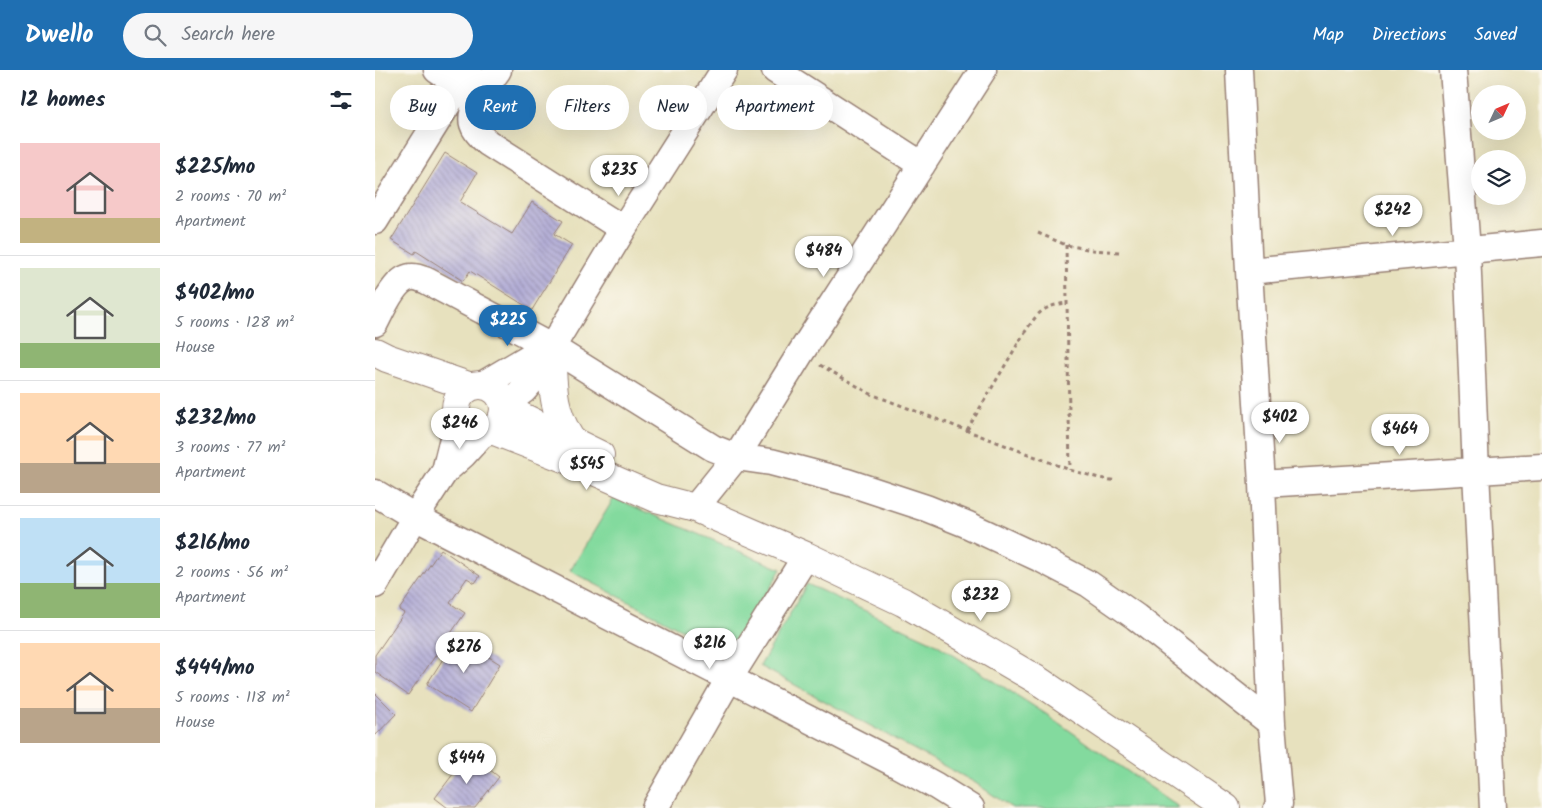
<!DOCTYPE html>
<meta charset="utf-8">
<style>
:root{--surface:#fff;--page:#f6f6f7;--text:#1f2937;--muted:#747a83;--line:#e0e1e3;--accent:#1f6fb2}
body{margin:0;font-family:Kalam,sans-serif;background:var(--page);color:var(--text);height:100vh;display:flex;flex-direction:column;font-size:19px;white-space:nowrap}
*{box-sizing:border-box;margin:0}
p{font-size:16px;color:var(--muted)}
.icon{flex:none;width:28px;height:28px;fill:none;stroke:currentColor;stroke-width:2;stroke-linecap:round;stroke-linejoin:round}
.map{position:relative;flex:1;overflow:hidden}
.side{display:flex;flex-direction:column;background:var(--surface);width:375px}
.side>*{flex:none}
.hud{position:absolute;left:15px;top:15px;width:475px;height:45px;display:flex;gap:10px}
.needle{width:32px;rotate:46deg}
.tools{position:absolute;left:1096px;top:15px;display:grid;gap:10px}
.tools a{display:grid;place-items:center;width:55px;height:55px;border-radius:50%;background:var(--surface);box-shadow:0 5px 20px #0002;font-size:25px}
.price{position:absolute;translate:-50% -42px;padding:0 11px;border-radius:18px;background:#fff;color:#222;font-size:16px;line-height:32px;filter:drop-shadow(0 1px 2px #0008)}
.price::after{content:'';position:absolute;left:50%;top:30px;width:15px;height:11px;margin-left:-8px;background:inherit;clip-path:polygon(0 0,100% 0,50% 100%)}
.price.current{background:var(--accent);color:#fff}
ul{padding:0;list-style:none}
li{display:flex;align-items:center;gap:15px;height:125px;padding:0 20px}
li+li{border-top:1px solid var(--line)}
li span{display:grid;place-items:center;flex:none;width:140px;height:100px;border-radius:0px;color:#555}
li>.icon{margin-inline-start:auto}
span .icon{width:60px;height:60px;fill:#fffc;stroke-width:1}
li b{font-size:21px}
h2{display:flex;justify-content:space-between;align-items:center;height:60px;padding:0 20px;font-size:21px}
.chip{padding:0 18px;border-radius:22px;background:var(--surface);box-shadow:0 5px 20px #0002;font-size:18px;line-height:45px}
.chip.current{background:var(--accent);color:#fff}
header{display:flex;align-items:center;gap:30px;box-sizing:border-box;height:70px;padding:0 25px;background:var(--accent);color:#fff}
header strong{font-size:24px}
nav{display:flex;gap:28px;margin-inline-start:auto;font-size:18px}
.search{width:350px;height:45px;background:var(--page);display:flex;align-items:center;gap:12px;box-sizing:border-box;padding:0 18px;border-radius:28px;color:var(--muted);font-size:19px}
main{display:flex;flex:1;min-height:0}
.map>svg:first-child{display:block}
.green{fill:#83da9e;stroke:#667c64}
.building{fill:url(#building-back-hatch)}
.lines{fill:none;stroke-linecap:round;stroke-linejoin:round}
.minor-casing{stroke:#988074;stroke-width:29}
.major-casing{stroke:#988074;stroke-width:30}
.path{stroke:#988074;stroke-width:3;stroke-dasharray:4 4;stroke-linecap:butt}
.minor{stroke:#fff;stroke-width:26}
.major{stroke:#fff;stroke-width:28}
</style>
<header>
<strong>Dwello</strong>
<div class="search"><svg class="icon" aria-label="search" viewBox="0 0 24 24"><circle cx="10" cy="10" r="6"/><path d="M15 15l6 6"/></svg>Search here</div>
<nav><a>Map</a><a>Directions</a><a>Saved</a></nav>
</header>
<main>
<section class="side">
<h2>12 homes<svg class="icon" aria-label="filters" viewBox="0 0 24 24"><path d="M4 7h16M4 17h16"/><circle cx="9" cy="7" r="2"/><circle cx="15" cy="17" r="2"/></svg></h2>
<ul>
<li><span style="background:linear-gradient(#f6c9c9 75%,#c2b280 0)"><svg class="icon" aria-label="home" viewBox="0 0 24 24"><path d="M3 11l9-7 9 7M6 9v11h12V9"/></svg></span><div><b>$225/mo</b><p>2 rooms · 70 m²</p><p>Apartment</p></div></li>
<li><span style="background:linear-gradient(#dfe7d0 75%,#8fb573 0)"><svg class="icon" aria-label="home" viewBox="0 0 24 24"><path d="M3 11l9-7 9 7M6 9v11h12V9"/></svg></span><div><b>$402/mo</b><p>5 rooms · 128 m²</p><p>House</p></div></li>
<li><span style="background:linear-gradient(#ffd9b3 70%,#b9a48a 0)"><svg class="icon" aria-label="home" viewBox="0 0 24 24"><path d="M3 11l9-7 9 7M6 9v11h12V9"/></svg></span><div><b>$232/mo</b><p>3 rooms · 77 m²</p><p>Apartment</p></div></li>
<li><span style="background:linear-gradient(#bfe0f5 65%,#8fb573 0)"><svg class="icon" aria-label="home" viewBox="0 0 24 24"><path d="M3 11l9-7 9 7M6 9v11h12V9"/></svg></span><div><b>$216/mo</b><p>2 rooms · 56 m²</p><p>Apartment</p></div></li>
<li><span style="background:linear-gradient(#ffd9b3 65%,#b9a48a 0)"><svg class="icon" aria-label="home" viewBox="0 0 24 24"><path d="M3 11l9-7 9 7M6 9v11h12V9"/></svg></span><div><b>$444/mo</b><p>5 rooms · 118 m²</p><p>House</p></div></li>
</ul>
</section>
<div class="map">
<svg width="1167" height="738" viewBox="0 0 1167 738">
<defs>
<pattern id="building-back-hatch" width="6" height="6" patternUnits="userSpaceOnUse" patternTransform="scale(1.25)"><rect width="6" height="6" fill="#b1acd6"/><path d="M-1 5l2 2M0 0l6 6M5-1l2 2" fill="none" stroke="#928bae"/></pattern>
</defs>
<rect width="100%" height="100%" fill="#fbf7ec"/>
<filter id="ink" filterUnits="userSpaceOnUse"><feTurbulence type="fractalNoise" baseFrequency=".02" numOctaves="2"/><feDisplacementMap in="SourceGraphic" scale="10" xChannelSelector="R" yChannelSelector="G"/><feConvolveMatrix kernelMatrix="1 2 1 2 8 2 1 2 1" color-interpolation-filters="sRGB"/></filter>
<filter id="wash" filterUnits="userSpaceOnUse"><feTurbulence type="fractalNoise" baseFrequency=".0096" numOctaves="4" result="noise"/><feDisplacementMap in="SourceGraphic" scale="20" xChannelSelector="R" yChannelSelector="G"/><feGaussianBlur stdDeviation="1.12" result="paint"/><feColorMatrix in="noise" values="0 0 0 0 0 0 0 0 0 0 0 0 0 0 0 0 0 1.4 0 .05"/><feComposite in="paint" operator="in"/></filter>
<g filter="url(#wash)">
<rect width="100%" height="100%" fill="#e7e1be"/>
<path class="green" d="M239,428L406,499L357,586L195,501Z
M432,514L558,572L671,644L805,738H637L599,712L385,596Z"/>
<g id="blocks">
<path class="building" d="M70,83L102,103L85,132L137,164L157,132L188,151L179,164L197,175L157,240L95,201L88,211L41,181L39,184L16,170Z
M66,479L105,506L100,513L92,508L75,533L90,543L33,625L0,602V585L29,543L24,540Z
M82,567L125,594L96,642L52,614Z
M0,623L21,644L0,666Z
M94,683L124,707L100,738H73L60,728Z"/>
</g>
</g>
<g filter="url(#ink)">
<use href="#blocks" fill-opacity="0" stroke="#988074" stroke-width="1"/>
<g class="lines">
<g class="minor-casing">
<path id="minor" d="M62,0L85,15
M123,0C115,12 93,39 98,54C100,61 107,68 113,73L248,159
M400,0L547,95
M864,0L874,201L887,414L897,654L904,734L902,738
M1078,0L1092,180L1101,402L1118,738
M0,151L94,0
M874,201L1167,173
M0,253C7,240 19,209 36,207C41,206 47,209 52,211L176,277L338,378L361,387L396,392L472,412L551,438L591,454L666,489L714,514L761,547L897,654
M107,315L163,282L176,277
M129,335L149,320L156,312L248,159L349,0
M70,401L83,348
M887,414L1167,397
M0,423L40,447L523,695L561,716L596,738
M320,438L361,387L425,284L608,0
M0,515L40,447L70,401L88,385L108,363
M280,738L355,607L431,486"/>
</g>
<g class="major-casing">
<path id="major" d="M176,277C178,313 176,338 196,370
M0,282L12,288L96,317
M81 339a24 24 0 1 1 48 0a24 24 0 1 1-48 0Z
M129,338L225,385
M117,360L194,390L281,428L320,438L431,486L528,532L664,611L851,738"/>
</g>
<path class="path" d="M663,163L691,175L718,180L745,182
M691,175L695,400
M445,295L496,324L695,400L724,408L742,411
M592,360L648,265C662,244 666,236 692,233"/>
<use href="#minor" class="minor"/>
<use href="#major" class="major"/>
</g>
</g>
</svg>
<div class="tools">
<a><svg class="needle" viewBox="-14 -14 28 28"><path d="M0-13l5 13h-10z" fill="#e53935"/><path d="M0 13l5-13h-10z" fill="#747a83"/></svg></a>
<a><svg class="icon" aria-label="layers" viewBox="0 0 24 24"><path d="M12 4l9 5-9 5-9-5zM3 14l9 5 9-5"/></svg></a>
</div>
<b class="price" style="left:244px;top:127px">$235</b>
<b class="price" style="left:1018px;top:167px">$242</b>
<b class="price" style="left:449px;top:208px">$484</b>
<b class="price current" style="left:133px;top:277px">$225</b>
<b class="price" style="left:905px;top:374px">$402</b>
<b class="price" style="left:85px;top:380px">$246</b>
<b class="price" style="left:1025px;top:386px">$464</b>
<b class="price" style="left:212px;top:421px">$545</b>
<b class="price" style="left:606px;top:552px">$232</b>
<b class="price" style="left:335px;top:600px">$216</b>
<b class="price" style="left:89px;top:604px">$276</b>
<b class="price" style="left:92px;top:715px">$444</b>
<div class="hud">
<a class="chip">Buy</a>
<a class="chip current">Rent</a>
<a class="chip">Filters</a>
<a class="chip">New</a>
<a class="chip">Apartment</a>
</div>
</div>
</main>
